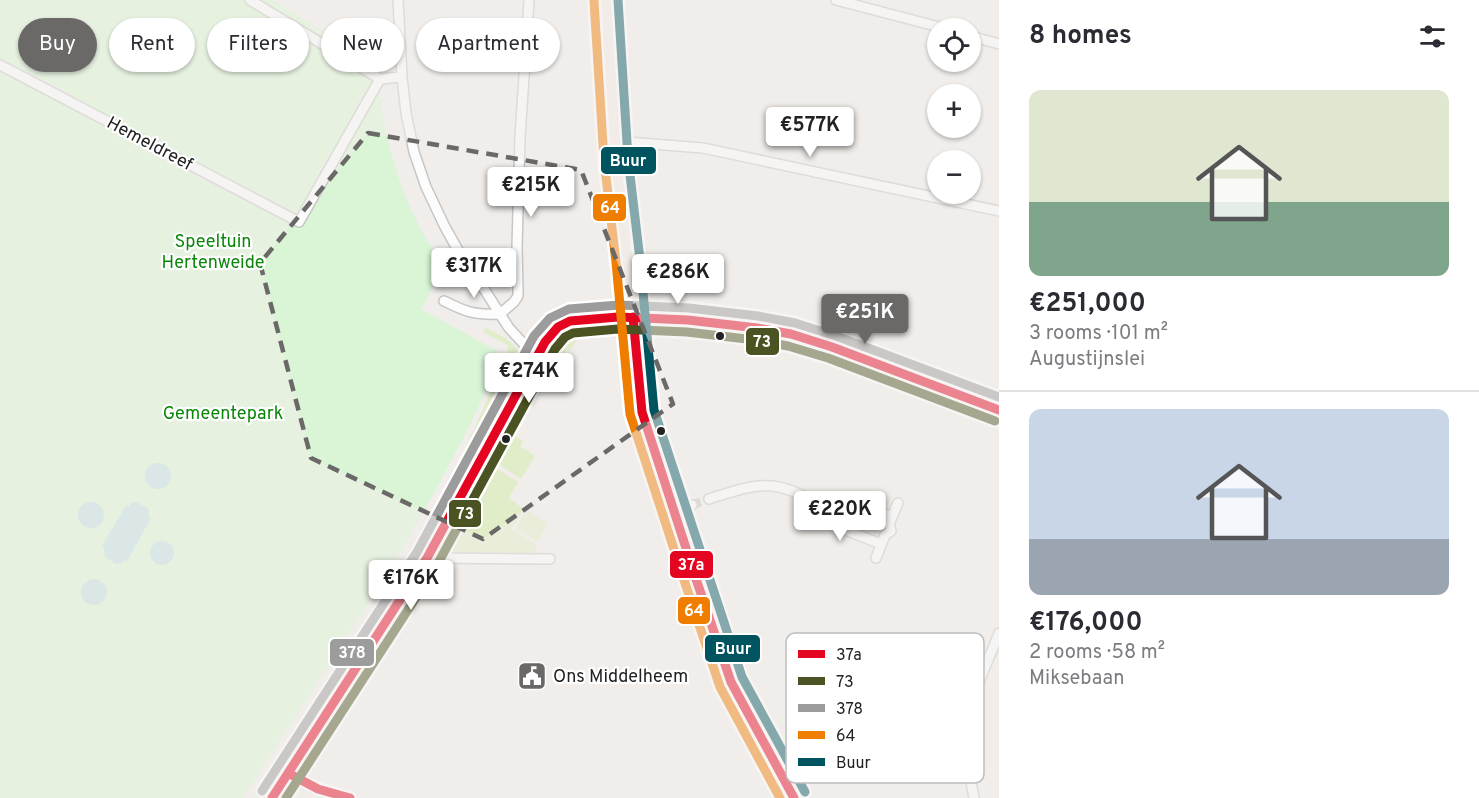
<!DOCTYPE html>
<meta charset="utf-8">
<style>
:root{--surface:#fff;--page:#f2f2f3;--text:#2b2b33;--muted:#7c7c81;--line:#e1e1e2;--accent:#6a6968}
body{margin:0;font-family:Overpass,sans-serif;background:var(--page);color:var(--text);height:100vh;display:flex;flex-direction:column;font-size:22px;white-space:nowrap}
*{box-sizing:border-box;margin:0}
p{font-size:20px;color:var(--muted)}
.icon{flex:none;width:33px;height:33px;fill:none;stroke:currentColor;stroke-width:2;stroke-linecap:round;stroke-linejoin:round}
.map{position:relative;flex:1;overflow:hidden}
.sheet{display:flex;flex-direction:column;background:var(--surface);width:480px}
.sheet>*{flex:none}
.top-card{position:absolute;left:18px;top:18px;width:570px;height:54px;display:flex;gap:12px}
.fabs{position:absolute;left:927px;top:18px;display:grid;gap:12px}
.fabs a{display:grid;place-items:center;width:54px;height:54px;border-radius:50%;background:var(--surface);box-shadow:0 2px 4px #0004;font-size:30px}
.price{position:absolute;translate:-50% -51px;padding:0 14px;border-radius:6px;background:#fff;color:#222;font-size:20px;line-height:39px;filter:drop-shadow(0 2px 3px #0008)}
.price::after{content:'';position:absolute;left:50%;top:36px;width:18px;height:14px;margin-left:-9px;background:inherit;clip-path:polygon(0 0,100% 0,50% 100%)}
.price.current{background:var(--accent);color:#fff}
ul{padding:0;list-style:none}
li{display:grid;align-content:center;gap:12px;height:318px;padding:0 30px}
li+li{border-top:2px solid var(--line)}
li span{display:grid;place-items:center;height:186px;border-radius:12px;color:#555}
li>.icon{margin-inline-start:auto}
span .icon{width:108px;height:108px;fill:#fffc;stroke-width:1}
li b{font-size:26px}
h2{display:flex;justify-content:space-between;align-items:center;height:72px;padding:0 30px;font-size:26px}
.tag{padding:0 21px;border-radius:27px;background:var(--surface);box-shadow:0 2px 4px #0004;font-size:21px;line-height:54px}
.tag.current{background:var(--accent);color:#fff}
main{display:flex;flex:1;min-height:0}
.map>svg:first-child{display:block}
.grass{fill:#e0edc8}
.park{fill:#d9f5d6}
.water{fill:#bedfe3}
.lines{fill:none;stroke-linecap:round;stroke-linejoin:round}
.minor-tunnel{stroke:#c7c4c2;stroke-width:9;stroke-dasharray:9 4.5;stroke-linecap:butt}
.minor-casing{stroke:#c7c6c5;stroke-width:12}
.tertiary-casing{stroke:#c7c6c5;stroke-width:14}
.secondary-casing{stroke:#9b9a80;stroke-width:15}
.primary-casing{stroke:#a79986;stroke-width:16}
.minor{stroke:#fdfcfc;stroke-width:9}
.tertiary{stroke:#fdfcfc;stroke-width:10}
.secondary{stroke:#f5f4ec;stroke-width:12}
.primary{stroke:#f3ece6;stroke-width:14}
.bus-1-casing{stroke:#fff;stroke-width:14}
.bus-2-casing{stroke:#fff;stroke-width:14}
.bus-3-casing{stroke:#fff;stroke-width:14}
.bus-4-casing{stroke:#fff;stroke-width:14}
.bus-5-casing{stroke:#fff;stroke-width:14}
.bus-1{stroke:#e40521;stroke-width:9}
.bus-2{stroke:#4a5321;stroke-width:9}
.bus-3{stroke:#9c9c9c;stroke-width:9}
.bus-4{stroke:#ef7d00;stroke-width:9}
.bus-5{stroke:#005460;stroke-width:9}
.marked{fill:none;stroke:#6a6968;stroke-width:4.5;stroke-dasharray:12 8;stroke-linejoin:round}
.bus-dot{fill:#222;stroke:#fff;stroke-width:2}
.labels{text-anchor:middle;stroke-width:4.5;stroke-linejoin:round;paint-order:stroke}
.street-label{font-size:18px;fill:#222;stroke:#fff}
.park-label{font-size:18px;fill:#0a8708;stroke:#fff}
.poi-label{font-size:18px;fill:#222;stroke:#fff;text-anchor:start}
.key{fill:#fff;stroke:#bdbdbd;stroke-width:1.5}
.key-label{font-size:16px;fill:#222}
.line-badge{stroke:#fff;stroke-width:2}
.badge-label{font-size:16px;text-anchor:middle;font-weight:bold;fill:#fff}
</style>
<main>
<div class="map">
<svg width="999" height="798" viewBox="0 0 999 798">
<rect width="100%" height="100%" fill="#f0edea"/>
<path class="grass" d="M486,328C513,342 529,349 515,382L505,378C509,368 514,360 507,351L509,346L483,332Z
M583,328L591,333L589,336L582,332L570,351L567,349L538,396L527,390C542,364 550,334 583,328Z
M496,380L512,389L509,395L506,393L502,401L499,400L497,406L502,408L430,540L423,551H421L414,547L413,543C446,492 472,435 496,380Z
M515,436L523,441L520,446L535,456L521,479L498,464Z
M496,468L518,482L509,498L524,509L511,529L538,546L533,553L453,552L450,548V543Z
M527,510L548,524L537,542L516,528Z"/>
<path class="park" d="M0,0H273L377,65C380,85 381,105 385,125C394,175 414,225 444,266L421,309L499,352L500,354C485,399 462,440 440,482C381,591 309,693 243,798H0Z"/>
<path class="water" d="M145 476a13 13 0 1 1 26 0a13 13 0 1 1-26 0Z
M78 515a13 13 0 1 1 26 0a13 13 0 1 1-26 0Z
M136,502L149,509V514L148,517L151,518L127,561L124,560L122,563L116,564L105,557L104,551L105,548L102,546L126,505L129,507L131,503Z
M150 553a12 12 0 1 1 24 0a12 12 0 1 1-24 0Z
M81 592a13 13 0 1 1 26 0a13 13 0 1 1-26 0Z"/>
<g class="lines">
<path class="minor-tunnel" d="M692,505L709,499"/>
<g class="minor-casing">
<path id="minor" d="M250,0L380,79
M398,0L402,77L406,113L414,152L426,187L445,227L459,252L486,292L509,328L537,358
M836,0L943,28
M970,36L999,44
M0,65L299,222L380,79
M380,79L402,77
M615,141L703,148L999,211
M444,301C466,312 474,315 500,314
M500,314L514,302L518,296V289L517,247L520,137L529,0
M709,499C731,492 756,482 779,487C797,491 815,501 832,509
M832,509L834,519L843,529L881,544
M832,509L841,503L850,501L892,517
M673,511L692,505
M427,558L550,559
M876,558L885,535L891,531L889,524L898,503
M288,773C310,788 324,793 350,798
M974,798C972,783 967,768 965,753C961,713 985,670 999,633"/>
</g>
<g class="tertiary-casing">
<path id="tertiary" d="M633,317C685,320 741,321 792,335C825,344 856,357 887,369C924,383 962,396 999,410"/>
</g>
<g class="secondary-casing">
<path id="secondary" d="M272,798L427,558L551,334L558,327L570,321L633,317"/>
</g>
<g class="primary-casing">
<path id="primary" d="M606,0L616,159L628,261L642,412L695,576L731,682L794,798"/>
</g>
<use href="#minor" class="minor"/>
<use href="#tertiary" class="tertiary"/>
<use href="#secondary" class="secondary"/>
<use href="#primary" class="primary"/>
<g class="bus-1-casing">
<path id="bus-1" d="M633,317L642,412L695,576L731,682L794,798
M288,773L318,789L350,798
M272,798L427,558L545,342L558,327L570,321L618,317L688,320L757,328L791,334L832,347L999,410"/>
</g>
<g class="bus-2-casing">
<path id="bus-2" d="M286,798L437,565L555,349L565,337L573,333L618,329L687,332L755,340L788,346L828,358L995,421"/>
</g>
<g class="bus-3-casing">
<path id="bus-3" d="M262,791L417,552L534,336L550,318L569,309L619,305L689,308L758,316L795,323L836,336L999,397"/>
</g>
<g class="bus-4-casing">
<path id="bus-4" d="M594,1L604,160L616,262L630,414L684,580L720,687L780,798"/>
</g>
<g class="bus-5-casing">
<path id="bus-5" d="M618,0L628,158L640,260L654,410L742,677L805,792"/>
</g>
<use href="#bus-1" class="bus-1"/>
<use href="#bus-2" class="bus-2"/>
<use href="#bus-3" class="bus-3"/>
<use href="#bus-4" class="bus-4"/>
<use href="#bus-5" class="bus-5"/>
</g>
<path d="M0 0H999V798H0ZM368,133L581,170L673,404L483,539L311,458L260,263Z" fill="#f0edea" fill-opacity=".55" fill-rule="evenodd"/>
<path class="marked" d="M368,133L581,170L673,404L483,539L311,458L260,263Z"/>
<defs>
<g id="civic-square" transform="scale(1.5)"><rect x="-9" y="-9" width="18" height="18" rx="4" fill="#6a6968" stroke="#fff"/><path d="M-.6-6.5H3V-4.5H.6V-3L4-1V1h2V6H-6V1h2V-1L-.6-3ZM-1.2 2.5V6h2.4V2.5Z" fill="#fff"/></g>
</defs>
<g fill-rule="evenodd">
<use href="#civic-square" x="532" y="676"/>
</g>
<g class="bus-dot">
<circle cx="720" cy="336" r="5"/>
<circle cx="661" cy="431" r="5"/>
<circle cx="506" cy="439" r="5"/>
</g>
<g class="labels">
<g class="street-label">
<text transform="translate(150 143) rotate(28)" y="6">Hemeldreef</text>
</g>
<g class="park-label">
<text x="213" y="247">Speeltuin<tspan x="213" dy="21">Hertenweide</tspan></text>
<text x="223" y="419">Gemeentepark</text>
</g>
<g class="poi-label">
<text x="553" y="682">Ons Middelheem</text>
</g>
</g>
<rect x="786" y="633" width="198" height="150" rx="9" class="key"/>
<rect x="798" y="650" width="27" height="8" fill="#e40521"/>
<rect x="798" y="677" width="27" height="8" fill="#4a5321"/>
<rect x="798" y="704" width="27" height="8" fill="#9c9c9c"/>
<rect x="798" y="731" width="27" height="8" fill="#ef7d00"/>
<rect x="798" y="758" width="27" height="8" fill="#005460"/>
<g class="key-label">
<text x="836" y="660">37a</text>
<text x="836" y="687">73</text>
<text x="836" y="714">378</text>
<text x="836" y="741">64</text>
<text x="836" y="768">Buur</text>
</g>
<g class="line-badge">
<rect x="600" y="146" width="57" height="29" rx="6" fill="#005460"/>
<rect x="592" y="193" width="35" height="29" rx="6" fill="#ef7d00"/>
<rect x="745" y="327" width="35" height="29" rx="6" fill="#4a5321"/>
<rect x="448" y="499" width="34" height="29" rx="6" fill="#4a5321"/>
<rect x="669" y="550" width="45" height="29" rx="6" fill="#e40521"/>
<rect x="677" y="596" width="34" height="29" rx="6" fill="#ef7d00"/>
<rect x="704" y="634" width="57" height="29" rx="6" fill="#005460"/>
<rect x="329" y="638" width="46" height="29" rx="6" fill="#9c9c9c"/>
</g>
<g class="badge-label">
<text x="628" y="166">Buur</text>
<text x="610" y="213">64</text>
<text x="762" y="347">73</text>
<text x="465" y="519">73</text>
<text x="691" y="570">37a</text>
<text x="694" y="616">64</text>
<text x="733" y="654">Buur</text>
<text x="352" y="658">378</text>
</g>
</svg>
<div class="fabs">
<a><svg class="icon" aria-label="locate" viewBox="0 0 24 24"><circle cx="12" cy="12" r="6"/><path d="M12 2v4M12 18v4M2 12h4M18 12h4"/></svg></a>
<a>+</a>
<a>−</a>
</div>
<b class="price" style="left:810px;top:158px">€577K</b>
<b class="price" style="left:531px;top:218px">€215K</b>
<b class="price" style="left:474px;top:299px">€317K</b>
<b class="price" style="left:678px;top:305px">€286K</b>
<b class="price current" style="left:865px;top:345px">€251K</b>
<b class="price" style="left:529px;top:404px">€274K</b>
<b class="price" style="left:840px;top:542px">€220K</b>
<b class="price" style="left:411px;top:611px">€176K</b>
<div class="top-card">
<a class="tag current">Buy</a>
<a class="tag">Rent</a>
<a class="tag">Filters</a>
<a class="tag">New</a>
<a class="tag">Apartment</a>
</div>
</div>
<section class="sheet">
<h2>8 homes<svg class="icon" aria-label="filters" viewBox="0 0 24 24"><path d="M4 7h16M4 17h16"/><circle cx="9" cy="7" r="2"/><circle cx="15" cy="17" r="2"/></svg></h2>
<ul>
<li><span style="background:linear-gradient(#dfe7d0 60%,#7fa58c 0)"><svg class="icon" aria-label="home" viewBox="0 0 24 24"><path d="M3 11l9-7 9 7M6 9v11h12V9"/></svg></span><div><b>€251,000</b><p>3 rooms · 101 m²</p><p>Augustijnslei</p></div></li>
<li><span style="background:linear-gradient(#c9d6e8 70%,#9aa5b1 0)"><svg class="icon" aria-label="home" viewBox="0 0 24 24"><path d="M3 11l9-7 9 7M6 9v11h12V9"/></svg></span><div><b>€176,000</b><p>2 rooms · 58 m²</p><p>Miksebaan</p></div></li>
</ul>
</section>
</main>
